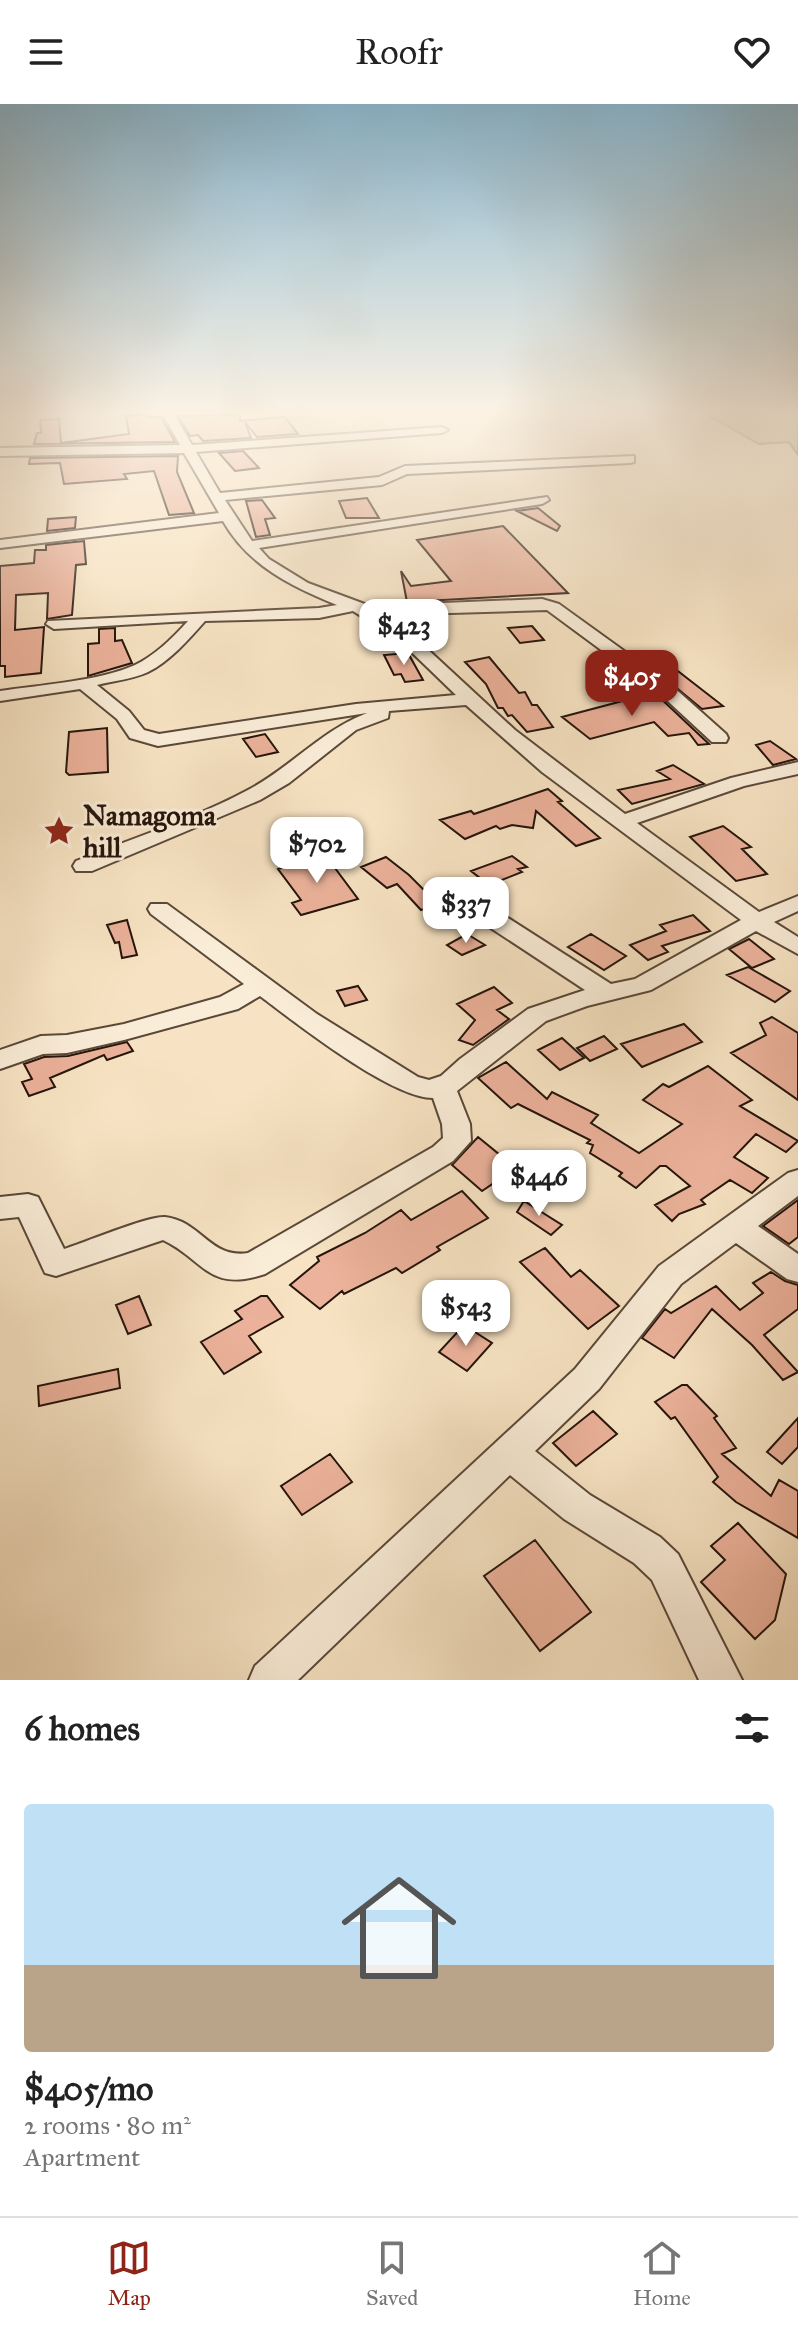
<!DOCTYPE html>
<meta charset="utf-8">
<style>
:root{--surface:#fff;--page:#f2f2f2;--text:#222;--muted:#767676;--line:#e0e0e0;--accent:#8f2418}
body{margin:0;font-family:"IM FELL Great Primer",serif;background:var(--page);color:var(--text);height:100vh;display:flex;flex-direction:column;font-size:30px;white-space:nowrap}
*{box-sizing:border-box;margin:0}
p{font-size:26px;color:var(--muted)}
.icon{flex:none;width:44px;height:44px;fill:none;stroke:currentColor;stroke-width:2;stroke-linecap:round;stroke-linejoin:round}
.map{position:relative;height:1576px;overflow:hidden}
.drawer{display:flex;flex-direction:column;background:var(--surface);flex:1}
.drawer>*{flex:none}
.price{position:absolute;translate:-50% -68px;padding:0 18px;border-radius:16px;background:#fff;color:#222;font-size:26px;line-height:52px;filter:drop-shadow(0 2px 4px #0008)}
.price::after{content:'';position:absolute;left:50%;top:48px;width:24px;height:18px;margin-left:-12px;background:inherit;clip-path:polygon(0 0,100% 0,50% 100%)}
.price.current{background:var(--accent);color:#fff}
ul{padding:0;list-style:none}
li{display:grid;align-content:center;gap:16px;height:424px;padding:0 24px}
li span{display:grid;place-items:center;height:248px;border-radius:8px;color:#555}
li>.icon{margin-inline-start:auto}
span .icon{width:144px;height:144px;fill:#fffc;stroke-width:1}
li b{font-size:34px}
h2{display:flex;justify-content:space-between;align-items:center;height:96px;padding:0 24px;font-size:34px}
header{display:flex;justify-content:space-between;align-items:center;height:104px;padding:0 24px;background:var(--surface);font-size:36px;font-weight:600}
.menu{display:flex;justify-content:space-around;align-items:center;height:112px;border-top:2px solid var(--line);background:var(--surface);font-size:22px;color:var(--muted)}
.menu a{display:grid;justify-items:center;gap:4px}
.menu .current{color:var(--accent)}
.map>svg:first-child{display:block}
.green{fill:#bdc494;stroke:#716c50;stroke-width:2}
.building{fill:#ecb29b;stroke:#25140b;stroke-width:2}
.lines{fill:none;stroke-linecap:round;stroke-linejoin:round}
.minor-casing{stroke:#5a4839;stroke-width:4}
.minor{fill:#faedd8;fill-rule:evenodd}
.labels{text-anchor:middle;stroke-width:6;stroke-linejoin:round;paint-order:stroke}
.poi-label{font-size:28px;font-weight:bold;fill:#25140b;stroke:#faedd8;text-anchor:start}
</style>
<header><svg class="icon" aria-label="menu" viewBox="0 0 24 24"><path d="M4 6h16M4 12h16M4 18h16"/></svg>Roofr<svg class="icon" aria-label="heart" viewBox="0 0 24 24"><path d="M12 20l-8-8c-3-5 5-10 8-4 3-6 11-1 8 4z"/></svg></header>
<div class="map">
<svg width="798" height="1576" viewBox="0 0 798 1576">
<rect width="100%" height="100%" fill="#f7e3c3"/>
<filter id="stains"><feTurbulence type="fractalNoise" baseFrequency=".0025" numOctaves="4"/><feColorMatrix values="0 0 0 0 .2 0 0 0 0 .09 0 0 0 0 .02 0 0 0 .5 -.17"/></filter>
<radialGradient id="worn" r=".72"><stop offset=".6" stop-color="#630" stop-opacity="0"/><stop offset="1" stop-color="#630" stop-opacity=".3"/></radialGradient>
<path class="green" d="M706,310H798V351L789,338L759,340Z"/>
<path class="building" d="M148,310V313H161L175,338L34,340L37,329H41L40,316L59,315L61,339L129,330L126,312Z
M240,310V317L285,313L298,330L257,333L245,318L251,334L203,337L198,331L190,332L178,312Z
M243,347L259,364L235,367L219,349Z
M178,352L177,368L194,409L169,411L154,367L124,370L127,375L64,380L60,359L29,360L30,354Z
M367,394L379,414H346L339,397Z
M262,396L275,414L265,415L270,431L256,433L246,397Z
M538,404L560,422L557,427L517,407Z
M76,413L75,424L47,427L48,415Z
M503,422L568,489L407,498L401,467L411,482L451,477L417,436Z
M84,437L86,460L76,461L72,511L47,515L48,489L16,491L15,526L44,523L41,569L5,573V562H0V462L34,459L35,446H46V441Z
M532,522L544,536L520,539L508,524Z
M115,524V537L122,536L132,559L88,572V540L99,539V525Z
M408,549L423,576L405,578L401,570L394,571L384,551Z
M489,553L519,589L525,588L532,601H537L553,623L527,628L512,611L508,612L503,604H498L486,580L465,558Z
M665,557L723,602L702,605L655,566Z
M637,576L656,590L709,640L698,641L689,629L668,632L654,618L590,635L562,613L645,591L638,586L646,585Z
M107,624L108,668L69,671L66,668L69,628Z
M265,630L278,648L256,653L243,635Z
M770,637L796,655L773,661L756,641Z
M673,661L704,680L632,700L618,686L670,675L657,667Z
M548,685L562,697L558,698L600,734L576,742L536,707L533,724L512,721L500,725L496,722L465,735L440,716L471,707L474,710Z
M723,722L751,743L742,745L767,770L736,777L690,733Z
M326,752L358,795L301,811L292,799L301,796L278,765Z
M512,752L527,763L518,765L522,768L489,781L471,767Z
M386,753L409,771L438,800L421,806L397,780L387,784L361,763Z
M693,811L710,827L662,842L668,848L648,856L630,841L666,827L660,821Z
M127,816L137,851L122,854L119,838L115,839L107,821Z
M467,830L485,841L462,851L447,841Z
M591,830L626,852L604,866L568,843Z
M749,835L774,855L752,864L729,845Z
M748,863L790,887L775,898L727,871Z
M358,882L367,896L345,902L337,887Z
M494,883L512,899L497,906L509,915L473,941L459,936L475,916L457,900Z
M772,913L798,929V996L731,949L766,931L760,919Z
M684,920L702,938L642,963L621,940Z
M604,932L617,945L590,957L577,944Z
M562,934L584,954L560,966L538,946Z
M127,938L133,947L107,956L104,951L69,966L50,974L55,983L29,992L22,978L32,975L24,960L44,953L68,952Z
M506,958L547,995L552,988L598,1011L591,1019L639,1049L682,1020L643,996L663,980L669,983L708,962L752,996L740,1002L798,1037L786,1048L756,1030L734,1053L768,1074L752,1089L730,1076L701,1096L705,1100L679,1110L672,1117L655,1101L690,1082L666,1062H660L636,1084L619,1072L622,1069L590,1049L593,1041L587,1039L590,1036L518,1000L511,1004L478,974Z
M478,1033L516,1064L482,1087L452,1061Z
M462,1087L488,1114L437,1143L440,1146L402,1169L396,1164L344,1190L342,1187L320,1205L290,1181L319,1157L317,1153L365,1129L401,1106L411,1116Z
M798,1096V1133L789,1140L763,1122Z
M524,1097L562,1121L551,1131L517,1108Z
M545,1144L571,1173L580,1166L619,1202L588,1225L520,1158Z
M771,1168L785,1177L798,1181V1205L764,1231L798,1268L783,1276L752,1241L712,1205L674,1254L642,1234L665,1205L671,1209L716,1182L740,1206L763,1189L753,1179Z
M139,1192L151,1221L128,1230L116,1201Z
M261,1192H267L283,1213L249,1232L261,1248L224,1270L201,1238L242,1215L235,1207Z
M464,1221L492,1239L467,1267L439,1248Z
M118,1265L120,1284L39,1302L38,1282Z
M682,1281H687L717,1312L714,1314L736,1344L722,1350L771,1392L779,1376L798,1387V1434L736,1398L713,1378L718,1373L675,1313L671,1315L655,1298Z
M593,1307L617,1330L576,1362L553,1339Z
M798,1314V1343L782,1360L767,1348Z
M330,1350L352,1378L302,1411L281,1382Z
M738,1419L786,1470L775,1516L755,1535L701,1478L725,1456L711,1442Z
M535,1436L591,1508L540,1547L484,1472Z"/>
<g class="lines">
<g class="minor-casing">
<path id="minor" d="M163,310H174L192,341L442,323L448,326L442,329L196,348L220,389L379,373L405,362L634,352V358L630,359L407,370L382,381L225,396L252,437L547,393L549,396L542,400L259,444L269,455L308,479L370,502L542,495L559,500L670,580L726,630L728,634L726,638H712L658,588L547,506L384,511L410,529L515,626L625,710L731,674L798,658V670L744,682L637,719L759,808L798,792V807L774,818L798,833V850L756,827L651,886L587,902L546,917L457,987L470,1020L471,1037L453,1057L265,1170C208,1189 205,1156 163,1136L56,1172L45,1169L19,1113L0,1115V1093L28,1090L38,1093L64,1145C83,1139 150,1111 165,1113C201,1117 210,1155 248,1149L433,1043L443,1034L442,1020L433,994C391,994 296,919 260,892L238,905L124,936L67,949L43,950L0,965V946L41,932L67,931L124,920L220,893L244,880L151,810L148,805L151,800H167L317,910L418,973L429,976L441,972L460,955L528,905L585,886L439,790L436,785L439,780H455L611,880L635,875L741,816L542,668L466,601L389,607L388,614L356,626L289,679L260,696L92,767H76L73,762L76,757C133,734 194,715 248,686C290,664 322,626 367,609L158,642L130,634L117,615L80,585L0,597V587C39,581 100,577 135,561C154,552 174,533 188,517L54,525L46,520L48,517L319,504L337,501C290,482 248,461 223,417L0,444V436L219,409L184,349L0,352V344L180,341ZM353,507L398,535L456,591L356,600L159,630L144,626L129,607L97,581C113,577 133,575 148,568C170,557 189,535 205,517L319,514Z
M798,1066V1092L758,1122L798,1150V1178L787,1175L736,1139L681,1180L599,1285L535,1347L590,1391L660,1433L678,1450L742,1576H699L652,1476L634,1459L564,1415L510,1371L298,1576H249L255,1562L575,1265L659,1162L788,1069Z"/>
</g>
<use href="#minor" class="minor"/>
</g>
<linearGradient id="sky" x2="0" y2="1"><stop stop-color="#8ab8d1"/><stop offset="0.58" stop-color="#fbf2e4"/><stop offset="1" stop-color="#fbf2e4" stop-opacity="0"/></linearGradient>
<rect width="798" height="531" fill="url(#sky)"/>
<defs>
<g id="sight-bare" transform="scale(2.4)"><path d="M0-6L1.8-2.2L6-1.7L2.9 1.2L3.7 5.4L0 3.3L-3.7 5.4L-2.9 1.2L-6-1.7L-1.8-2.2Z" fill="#8f2418" stroke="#faedd8" stroke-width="2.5" paint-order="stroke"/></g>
</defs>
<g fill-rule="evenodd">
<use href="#sight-bare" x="59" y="727"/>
</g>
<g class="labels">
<g class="poi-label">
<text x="83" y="721">Namagoma<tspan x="83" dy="32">hill</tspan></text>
</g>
</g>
<rect width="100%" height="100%" filter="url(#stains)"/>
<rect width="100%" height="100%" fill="url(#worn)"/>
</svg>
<b class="price" style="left:404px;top:563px">$423</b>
<b class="price current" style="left:632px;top:614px">$405</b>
<b class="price" style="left:317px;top:781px">$702</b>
<b class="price" style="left:466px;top:841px">$337</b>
<b class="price" style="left:539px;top:1114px">$446</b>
<b class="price" style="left:466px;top:1244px">$543</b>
</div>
<section class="drawer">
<h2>6 homes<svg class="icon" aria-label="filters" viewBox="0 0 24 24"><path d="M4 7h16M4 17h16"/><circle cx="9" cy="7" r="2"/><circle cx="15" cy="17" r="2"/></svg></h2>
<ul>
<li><span style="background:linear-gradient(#bfe0f5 65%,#b9a48a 0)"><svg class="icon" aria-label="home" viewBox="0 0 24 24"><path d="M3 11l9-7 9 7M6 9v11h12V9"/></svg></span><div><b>$405/mo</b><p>2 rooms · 80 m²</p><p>Apartment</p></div></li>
</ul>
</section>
<nav class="menu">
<a class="current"><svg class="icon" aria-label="map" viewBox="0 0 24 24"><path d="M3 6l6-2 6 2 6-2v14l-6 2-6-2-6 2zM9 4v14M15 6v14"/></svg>Map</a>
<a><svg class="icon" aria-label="saved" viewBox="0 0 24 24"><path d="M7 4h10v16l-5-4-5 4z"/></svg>Saved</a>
<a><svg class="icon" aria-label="home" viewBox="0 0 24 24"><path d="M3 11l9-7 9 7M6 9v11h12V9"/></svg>Home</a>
</nav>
